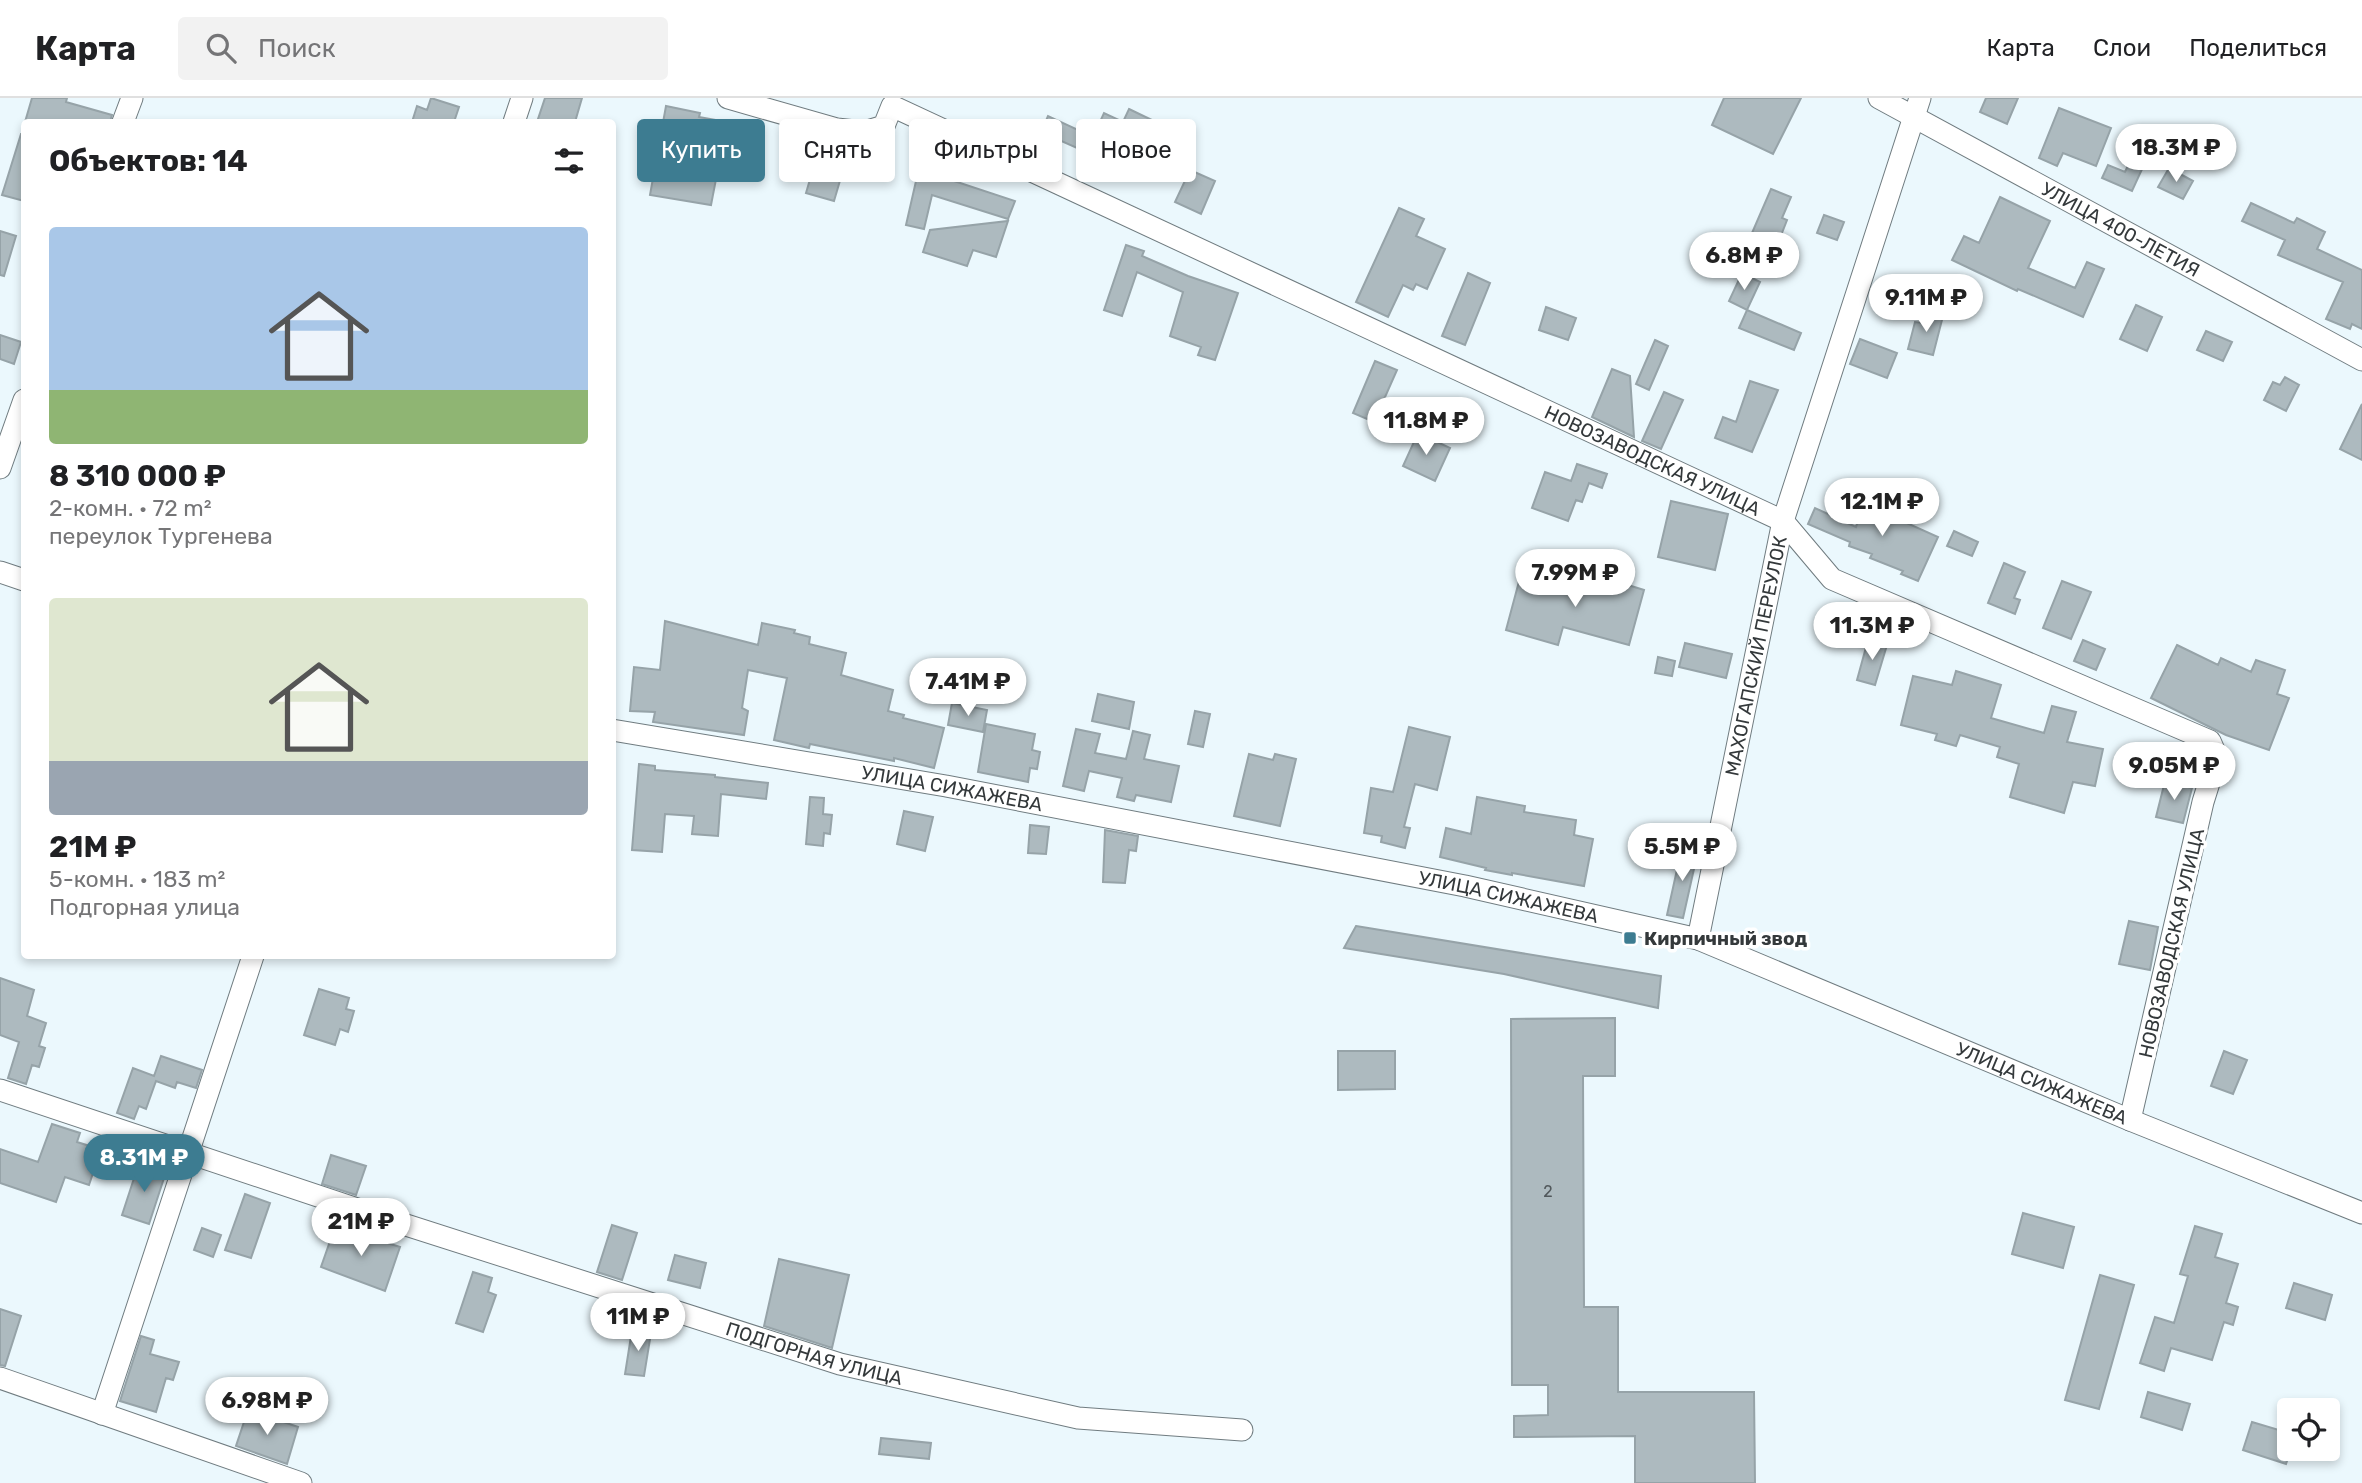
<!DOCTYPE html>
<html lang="ru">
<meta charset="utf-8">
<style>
:root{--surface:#fff;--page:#f2f2f2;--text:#202124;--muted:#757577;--line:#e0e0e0;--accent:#3d7c91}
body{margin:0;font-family:Rubik,sans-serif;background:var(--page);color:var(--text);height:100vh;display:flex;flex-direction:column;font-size:26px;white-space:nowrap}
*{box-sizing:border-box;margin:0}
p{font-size:23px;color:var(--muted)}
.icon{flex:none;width:38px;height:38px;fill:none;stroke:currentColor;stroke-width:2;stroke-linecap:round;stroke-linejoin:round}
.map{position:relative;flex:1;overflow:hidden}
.sheet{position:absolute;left:21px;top:21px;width:595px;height:840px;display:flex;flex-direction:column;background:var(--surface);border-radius:7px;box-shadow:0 4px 10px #0003}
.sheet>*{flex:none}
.top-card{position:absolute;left:637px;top:21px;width:665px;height:63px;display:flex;gap:14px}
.fabs{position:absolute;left:2277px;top:1300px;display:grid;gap:14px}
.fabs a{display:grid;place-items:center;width:63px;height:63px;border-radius:7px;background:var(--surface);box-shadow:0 4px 10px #0003;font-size:35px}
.price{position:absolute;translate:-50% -60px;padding:0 16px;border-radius:24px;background:#fff;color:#222;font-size:23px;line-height:46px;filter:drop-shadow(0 2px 4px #0008)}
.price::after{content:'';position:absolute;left:50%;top:42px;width:21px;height:16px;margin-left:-10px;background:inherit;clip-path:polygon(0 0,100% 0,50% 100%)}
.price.active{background:var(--accent);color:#fff}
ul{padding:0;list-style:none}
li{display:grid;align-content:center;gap:14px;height:371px;padding:0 28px}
li span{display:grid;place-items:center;height:217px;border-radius:7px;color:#555}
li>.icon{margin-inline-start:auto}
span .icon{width:126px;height:126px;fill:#fffc;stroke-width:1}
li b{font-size:30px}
h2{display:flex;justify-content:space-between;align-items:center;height:84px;padding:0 28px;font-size:30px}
.pill{padding:0 24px;border-radius:7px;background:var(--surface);box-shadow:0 4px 10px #0003;font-size:24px;line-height:63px}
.pill.active{background:var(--accent);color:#fff}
header{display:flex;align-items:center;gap:42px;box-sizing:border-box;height:98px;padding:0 35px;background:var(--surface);border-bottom:2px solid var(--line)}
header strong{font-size:33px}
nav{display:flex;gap:38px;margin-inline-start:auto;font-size:24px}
.search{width:490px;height:63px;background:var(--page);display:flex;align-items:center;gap:18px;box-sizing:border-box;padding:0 24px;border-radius:7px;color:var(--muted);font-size:26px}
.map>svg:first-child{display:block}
.building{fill:#adbabf;stroke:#96a3a8;stroke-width:2}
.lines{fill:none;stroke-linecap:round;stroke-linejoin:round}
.minor-casing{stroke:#707c80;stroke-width:23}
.minor{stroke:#fff;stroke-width:21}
.poi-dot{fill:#3d7c91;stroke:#fff;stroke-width:2.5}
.labels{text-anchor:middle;stroke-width:7;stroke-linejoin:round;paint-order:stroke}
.number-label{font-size:16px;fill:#52595c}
.street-label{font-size:19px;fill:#34393b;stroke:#fff}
.poi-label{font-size:19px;font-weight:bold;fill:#34393b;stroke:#fff;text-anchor:start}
</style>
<header>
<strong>Карта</strong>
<div class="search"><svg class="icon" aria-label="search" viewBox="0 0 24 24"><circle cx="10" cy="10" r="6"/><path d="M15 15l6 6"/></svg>Поиск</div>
<nav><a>Карта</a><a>Слои</a><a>Поделиться</a></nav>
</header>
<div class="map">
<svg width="2362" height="1385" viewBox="0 0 2362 1385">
<rect width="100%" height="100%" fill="#ebf8fd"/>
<path class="building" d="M32,0H67L66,4L112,17L110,24H25Z
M431,0L459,9L455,21L457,24H412L417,8L427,12Z
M545,0H582L575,24H537Z
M1724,0H1801L1773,56L1712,27Z
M1986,0H2018L2007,26L1980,14Z
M666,8L700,15L699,19L727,24L711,107L650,97Z
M2059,10L2111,30L2096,68L2063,55L2057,68L2039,60Z
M1129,11L1154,23L1131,74L1041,34L1048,18L1093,39L1104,15L1123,24Z
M21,36H24V103L2,97Z
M816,61L844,69L834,103L806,95Z
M2130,63L2143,69L2132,93L2102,80L2108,67L2125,74Z
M919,70L937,74L936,77L1015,103L1008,121L932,97L924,131L906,127Z
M2169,70L2193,83L2183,101L2158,89Z
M1190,72L1215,83L1201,116L1175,104Z
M1771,91L1791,99L1782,120L1787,122L1780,140L1773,137L1768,149L1749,142Z
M2000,99L2050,123L2028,170L2075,190L2087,164L2104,171L2083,219L2018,191L2017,193L1952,162L1964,138L1979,145Z
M2251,105L2294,125L2297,120L2325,134L2317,151L2362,172V231L2352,226L2350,231L2326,221L2343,184L2278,157L2285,142L2242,123Z
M1399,110L1424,121L1416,138L1445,151L1427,191L1416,186L1413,192L1403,187L1388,219L1356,204Z
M1824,117L1844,124L1837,142L1817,135Z
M1008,123L996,159L973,152L967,168L923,154L930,132Z
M0,133L16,138L4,178L0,177Z
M1126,147L1144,153L1142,158L1188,178L1238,195L1215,262L1198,257L1201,249L1170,238L1183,194L1137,174L1122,218L1104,212Z
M1468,175L1490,185L1465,247L1442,238Z
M1742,175L1760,184L1747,212L1729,203Z
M2136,207L2162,219L2147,253L2120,241Z
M1546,209L1576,220L1568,242L1539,232Z
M1747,212L1801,235L1794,252L1739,230Z
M1925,213L1943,218L1933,257L1908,251L1915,224L1922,225Z
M2206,233L2232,244L2223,263L2197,252Z
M0,237L21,244L14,266L0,261Z
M1860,241L1897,255L1887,280L1850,266Z
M1655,242L1668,248L1649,292L1636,286Z
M1375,263L1397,272L1374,324L1353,315Z
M1612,271L1630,278L1634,339L1592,319Z
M2285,279L2299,287L2286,313L2264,302L2273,284L2280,287Z
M1750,283L1778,292L1752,354L1715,340L1723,319L1736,324Z
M1664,294L1683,302L1661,351L1642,343Z
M2362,306V362L2340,351Z
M1418,335L1450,350L1435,383L1403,368Z
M1577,366L1607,376L1602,390L1589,385L1582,404L1576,402L1568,423L1532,410L1545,374L1571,383Z
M1865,402L1884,409L1882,414L1938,439L1918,483L1901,476L1903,473L1870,460L1872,456L1849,448L1850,444L1808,426L1815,410L1856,429Z
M1671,403L1728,416L1715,472L1658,459Z
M1954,433L1978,444L1972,458L1947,448Z
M2004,465L2025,474L2014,500L2020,502L2015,516L1988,505Z
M1586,474L1644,492L1629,547L1563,529L1558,547L1506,532L1521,476L1581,492Z
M2062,483L2091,494L2071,541L2043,530Z
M665,523L758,547L762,525L795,532L794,535L810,539L809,546L846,555L841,577L893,592L888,613L904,617L903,620L944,630L934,670L894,660V663L810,646L809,650L774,642L787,580L748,572L742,610L748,613L744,637L653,624L655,614L630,613L634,569L660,572Z
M1868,542L1887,547L1875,587L1857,582Z
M2083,542L2105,551L2096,572L2074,563Z
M1685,545L1732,556L1726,580L1679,569Z
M2177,547L2218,567L2221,560L2251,574L2256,562L2285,572L2277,596L2289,600L2269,652L2226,637L2151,600Z
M1658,559L1675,563L1672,578L1655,575Z
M1956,573L2001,587L1991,620L2044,635L2052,608L2076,614L2067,644L2103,651L2095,688L2073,684L2064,715L2010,699L2019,666L1997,659L2000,649L1960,637L1956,648L1935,642L1937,636L1901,627L1913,578L1952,587Z
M1098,596L1134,604L1129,631L1092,623Z
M952,605L987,612L983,634L948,627Z
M1195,613L1210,616L1203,649L1188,646Z
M986,626L1035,636L1032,652L1040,654L1037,671L1030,670L1028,684L978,674Z
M1409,629L1450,639L1437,692L1415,686L1404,729L1410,730L1405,750L1381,744L1382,738L1364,735L1371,690L1393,694Z
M1076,631L1100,636L1095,655L1126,661L1133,633L1150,637L1144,661L1179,668L1171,704L1136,697L1134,703L1117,699L1122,680L1089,673L1084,693L1063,688Z
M1249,656L1273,662L1275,656L1296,661L1280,728L1234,718Z
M639,666L655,668V672L715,677V679L768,685L766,701L721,696L718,738L692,736L694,718L665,716L662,754L632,752Z
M2165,683L2192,690L2183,725L2156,719Z
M810,699L824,700L823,716L832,717L830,736L824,735L823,748L806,746Z
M1477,699L1525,708L1524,714L1576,722L1574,737L1593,741L1584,788L1512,775V777L1485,772L1486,770L1440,759L1446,730L1471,736Z
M904,713L933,719L925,753L897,746Z
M1030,727L1049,729L1046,756L1028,755Z
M1105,732L1138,738L1136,753L1129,752L1125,785L1103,784Z
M1682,749L1698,753L1683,820L1667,817Z
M2129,823L2158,829L2150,872L2119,866Z
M1356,828L1661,878L1658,910L1504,876L1344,850Z
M0,880L34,892L27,918L46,925L39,948L45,950L39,969L32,967L26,986L8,980L19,944L0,937Z
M319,891L349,900L346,911L354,913L348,934L340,931L335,947L304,937Z
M1615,920V978H1583L1584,1209H1618V1294H1754L1755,1385H1635V1338L1514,1339V1318L1548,1317V1287H1512L1511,921Z
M1338,953H1395V991L1338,992Z
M2224,953L2247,962L2233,996L2211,988Z
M161,958L202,972L196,990L177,984L175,990L156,983L146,1011L139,1008L134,1021L117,1015L133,970L154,978Z
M52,1026L80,1035L77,1044L112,1055L106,1073L95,1069L89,1087L65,1079L56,1104L0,1085V1051L38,1064Z
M331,1057L366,1068L356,1097L322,1086Z
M139,1065L166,1074L149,1126L122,1117Z
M245,1096L270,1105L251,1160L225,1152Z
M2023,1115L2074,1129L2063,1170L2012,1156Z
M612,1127L637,1135L622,1182L597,1174Z
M2195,1128L2222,1136L2215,1159L2238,1166L2226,1205L2238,1209L2233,1227L2224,1224L2212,1262L2171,1250L2164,1273L2140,1265L2155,1219L2174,1225L2188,1178L2180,1176Z
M335,1129L400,1149L385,1193L321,1169Z
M202,1130L221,1137L213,1159L194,1152Z
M675,1157L706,1165L700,1190L668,1182Z
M779,1161L849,1177L832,1250L764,1228Z
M473,1174L492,1180L488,1194L496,1197L483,1234L456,1225Z
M2100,1177L2134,1187L2099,1311L2065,1302Z
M2294,1185L2332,1197L2325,1222L2286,1210Z
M0,1211L21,1218L5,1268L0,1267Z
M632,1232L651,1235L644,1278L625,1276Z
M141,1238L154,1242L150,1256L179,1264L173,1282L166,1280L156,1314L120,1303Z
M2148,1294L2190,1306L2182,1332L2141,1319Z
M248,1312L298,1329L287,1366L236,1348Z
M2252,1324L2289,1335V1357L2286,1366L2243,1352Z
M881,1340L931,1345L929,1361L879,1356Z"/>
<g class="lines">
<g class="minor-casing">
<g id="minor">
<path id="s1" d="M728,0L837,31L864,34L884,28L892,8L1783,423L1832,481L2210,643L2217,659L2203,704L2130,1022"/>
<path id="s2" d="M1879,0L2362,262"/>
<path d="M123,24L132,0"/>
<path d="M514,24L522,0"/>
<path d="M0,370L24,302"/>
<path d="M0,474L24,482"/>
<path id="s3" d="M612,632L946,688L1465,788L1698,841L2130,1022L2362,1115"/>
<path id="s4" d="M1698,841L1783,423L1920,0"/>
<path id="s5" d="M0,992L378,1118L840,1266L1078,1320L1242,1332"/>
<path d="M0,1280L301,1385"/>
<path d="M102,1316L253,858"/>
</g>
</g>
<use href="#minor" class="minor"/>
</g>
<rect class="poi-dot" x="1623" y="833" width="14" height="14" rx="3.5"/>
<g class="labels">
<g class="number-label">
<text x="1548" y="1099">2</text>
</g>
<g class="street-label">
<text dy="7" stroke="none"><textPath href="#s2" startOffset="275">УЛИЦА 400-ЛЕТИЯ</textPath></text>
<text dy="7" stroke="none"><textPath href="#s1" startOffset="1022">НОВОЗАВОДСКАЯ УЛИЦА</textPath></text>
<text dy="7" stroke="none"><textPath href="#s4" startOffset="289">МАХОГАПСКИЙ ПЕРЕУЛОК</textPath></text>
<text dy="7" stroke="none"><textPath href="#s3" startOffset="345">УЛИЦА СИЖАЖЕВА</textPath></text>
<text dy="7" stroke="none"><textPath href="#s3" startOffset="912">УЛИЦА СИЖАЖЕВА</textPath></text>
<text transform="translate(2171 845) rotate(-77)" y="7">НОВОЗАВОДСКАЯ УЛИЦА</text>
<text dy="7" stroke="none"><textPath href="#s3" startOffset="1479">УЛИЦА СИЖАЖЕВА</textPath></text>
<text dy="7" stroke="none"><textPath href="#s5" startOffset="856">ПОДГОРНАЯ УЛИЦА</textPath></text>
</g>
<g class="poi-label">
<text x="1644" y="847">Кирпичный звод</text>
</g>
</g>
</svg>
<div class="fabs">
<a><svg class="icon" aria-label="locate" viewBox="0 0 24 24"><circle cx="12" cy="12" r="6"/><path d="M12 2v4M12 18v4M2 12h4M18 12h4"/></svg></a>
</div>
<b class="price" style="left:2176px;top:86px">18.3M ₽</b>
<b class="price" style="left:1744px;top:194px">6.8M ₽</b>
<b class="price" style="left:1926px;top:236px">9.11M ₽</b>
<b class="price" style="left:1426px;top:359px">11.8M ₽</b>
<b class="price" style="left:1882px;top:440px">12.1M ₽</b>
<b class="price" style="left:1575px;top:511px">7.99M ₽</b>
<b class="price" style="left:1872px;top:564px">11.3M ₽</b>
<b class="price" style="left:968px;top:620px">7.41M ₽</b>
<b class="price" style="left:2174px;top:704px">9.05M ₽</b>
<b class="price" style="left:1682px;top:785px">5.5M ₽</b>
<b class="price active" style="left:144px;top:1096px">8.31M ₽</b>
<b class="price" style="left:361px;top:1160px">21M ₽</b>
<b class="price" style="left:638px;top:1255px">11M ₽</b>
<b class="price" style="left:267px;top:1339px">6.98M ₽</b>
<div class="top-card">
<a class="pill active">Купить</a>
<a class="pill">Снять</a>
<a class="pill">Фильтры</a>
<a class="pill">Новое</a>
</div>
<section class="sheet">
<h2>Объектов: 14<svg class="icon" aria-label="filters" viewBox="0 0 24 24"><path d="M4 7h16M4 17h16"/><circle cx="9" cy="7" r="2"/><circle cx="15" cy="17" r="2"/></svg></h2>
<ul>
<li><span style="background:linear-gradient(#a9c7e8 75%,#8fb573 0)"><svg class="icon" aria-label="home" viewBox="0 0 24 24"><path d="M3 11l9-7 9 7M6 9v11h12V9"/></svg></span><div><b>8 310 000 ₽</b><p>2-комн. · 72 m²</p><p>переулок Тургенева</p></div></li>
<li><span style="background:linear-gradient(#dfe7d0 75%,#9aa5b1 0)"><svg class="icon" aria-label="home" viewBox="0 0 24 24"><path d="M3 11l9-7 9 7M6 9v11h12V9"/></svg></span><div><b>21M ₽</b><p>5-комн. · 183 m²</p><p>Подгорная улица</p></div></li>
</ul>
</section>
</div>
